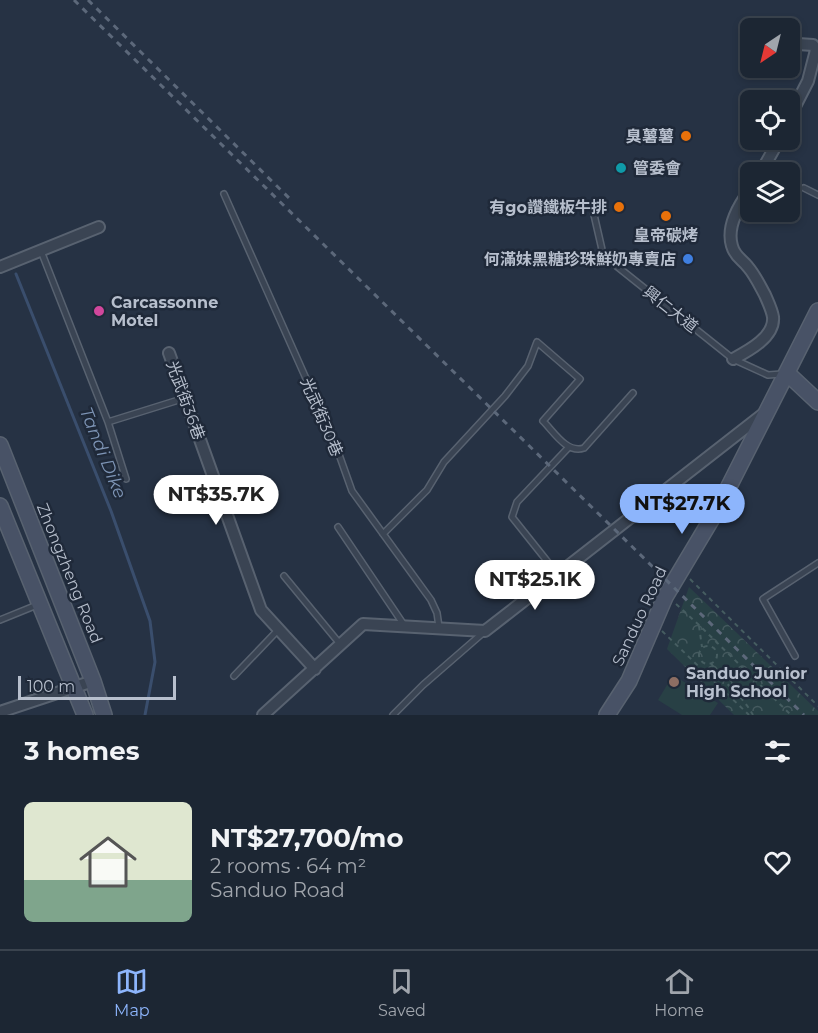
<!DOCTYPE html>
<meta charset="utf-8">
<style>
:root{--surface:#1c2633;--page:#252e3b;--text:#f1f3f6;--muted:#a0a5ac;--line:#3a434e;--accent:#8db5fc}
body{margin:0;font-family:Montserrat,"Noto Sans TC",sans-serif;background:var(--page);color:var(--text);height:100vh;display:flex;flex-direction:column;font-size:22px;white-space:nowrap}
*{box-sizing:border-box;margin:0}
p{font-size:20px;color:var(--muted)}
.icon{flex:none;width:33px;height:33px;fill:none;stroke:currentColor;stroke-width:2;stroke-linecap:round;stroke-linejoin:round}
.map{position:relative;height:715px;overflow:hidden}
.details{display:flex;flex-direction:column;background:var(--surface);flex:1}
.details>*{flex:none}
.needle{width:39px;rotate:215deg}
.buttons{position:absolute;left:740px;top:18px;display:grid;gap:12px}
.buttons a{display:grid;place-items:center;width:60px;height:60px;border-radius:9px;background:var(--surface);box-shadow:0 3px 9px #0003,0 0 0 2px var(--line);font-size:30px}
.scale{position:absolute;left:18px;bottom:15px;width:158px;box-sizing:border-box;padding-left:6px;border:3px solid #b7bfcd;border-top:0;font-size:16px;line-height:21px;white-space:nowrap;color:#b7bfcd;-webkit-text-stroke:4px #1f2939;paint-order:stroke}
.price{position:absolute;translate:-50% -51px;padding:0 14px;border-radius:21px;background:#fff;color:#222;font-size:20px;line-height:39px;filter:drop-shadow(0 2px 3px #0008)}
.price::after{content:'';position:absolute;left:50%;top:36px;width:18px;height:14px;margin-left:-9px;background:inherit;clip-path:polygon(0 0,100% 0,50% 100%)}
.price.current{background:var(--accent);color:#111}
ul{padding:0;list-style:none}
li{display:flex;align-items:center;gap:18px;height:150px;padding:0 24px}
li+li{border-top:2px solid var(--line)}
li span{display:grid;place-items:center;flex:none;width:168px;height:120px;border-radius:9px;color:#555}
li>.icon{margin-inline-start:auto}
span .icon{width:72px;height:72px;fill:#fffc;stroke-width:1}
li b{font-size:26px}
h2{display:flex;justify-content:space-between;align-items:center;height:72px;padding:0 24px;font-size:26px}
.menu{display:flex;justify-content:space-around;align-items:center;height:84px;border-top:2px solid var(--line);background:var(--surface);font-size:16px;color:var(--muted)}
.menu a{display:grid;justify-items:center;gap:3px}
.menu .current{color:var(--accent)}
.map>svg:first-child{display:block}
.green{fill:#284045}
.park{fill:url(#park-crowns)}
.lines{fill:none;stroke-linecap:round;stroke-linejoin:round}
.stream{stroke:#3a4e6d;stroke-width:3}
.lane-casing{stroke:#586270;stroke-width:8}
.street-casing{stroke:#586270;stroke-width:14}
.secondary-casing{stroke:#586270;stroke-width:18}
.path{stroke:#465d61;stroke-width:2;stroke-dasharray:4.5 4.5;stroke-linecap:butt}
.lane{stroke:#3a4453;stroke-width:5}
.street{stroke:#3a4453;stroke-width:10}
.secondary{stroke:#485266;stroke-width:15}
.rail{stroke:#5c687a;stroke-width:3;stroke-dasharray:6 6;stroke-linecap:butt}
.food-dot{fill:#e8710a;stroke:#1f2939;stroke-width:2}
.culture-dot{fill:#0f9aa8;stroke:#1f2939;stroke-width:2}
.shop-dot{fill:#3f7fe0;stroke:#1f2939;stroke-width:2}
.hotel-dot{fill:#d1479c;stroke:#1f2939;stroke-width:2}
.education-dot{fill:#8d6e63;stroke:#1f2939;stroke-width:2}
.labels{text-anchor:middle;stroke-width:5;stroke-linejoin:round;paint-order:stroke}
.poi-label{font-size:16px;font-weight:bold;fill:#b7bfcd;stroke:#1f2939;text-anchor:end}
.street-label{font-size:16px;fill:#b7bfcd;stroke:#1f2939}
.water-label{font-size:18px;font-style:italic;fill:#7d94b5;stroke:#1f2939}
</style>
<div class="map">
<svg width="818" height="715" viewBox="0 0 818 715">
<defs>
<pattern id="park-crowns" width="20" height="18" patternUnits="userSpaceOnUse" patternTransform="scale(1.5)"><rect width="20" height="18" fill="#284045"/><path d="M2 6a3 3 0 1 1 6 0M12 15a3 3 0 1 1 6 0" fill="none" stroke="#455a5f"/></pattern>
</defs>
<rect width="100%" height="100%" fill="#263244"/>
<path class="green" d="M673,675L718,703L710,715H682L658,700Z"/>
<path class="park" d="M689,587L818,711V715H734L667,649Z"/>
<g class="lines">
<path class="stream" d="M16,274L111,511L150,621L155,662L145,715"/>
<g class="lane-casing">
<path id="lane" d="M804,188L818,195
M224,194L336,446L352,491L431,600L437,613L439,627
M592,206L603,254L609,260L733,359L768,375L782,374
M41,251L108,422L126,479
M108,422L185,398
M338,527L404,625
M383,534L427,490L444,462L505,396L528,366L537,342L580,379L543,421C554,432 567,454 584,448L633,393
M284,576L340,644
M559,576L512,517L517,502L569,447
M0,620L37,605
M795,656L763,599L818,563
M234,676L278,630
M393,715L423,685L484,632"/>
</g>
<g class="street-casing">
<path id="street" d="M789,118L808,81L816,50L813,45L798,44
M761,172L779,140
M0,267L99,227
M169,353L261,610L315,669
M733,359C748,351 775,337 773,317C772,310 768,302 765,295C760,286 755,275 748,267C742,259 735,257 732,246C726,226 739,205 750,190
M0,712L93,681
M263,715L363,624L485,631L762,415"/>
</g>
<g class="secondary-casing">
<path id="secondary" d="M787,373L818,402
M0,445L93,681L104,715
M0,506L85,715
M607,715L629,681L665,597L717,510L818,311"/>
</g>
<path class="path" d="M690,579L818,706
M676,604L699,625L791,715
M699,626L702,647
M662,631L749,715
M699 655a9 9 0 1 1 18 0a9 9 0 1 1-18 0Z
M711,663C723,684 741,693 753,715"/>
<use href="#lane" class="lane"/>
<use href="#street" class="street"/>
<use href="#secondary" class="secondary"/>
<path class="rail" d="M74,0L804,715
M88,0L289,198"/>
</g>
<g class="food-dot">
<circle cx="686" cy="136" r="6"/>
<circle cx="619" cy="207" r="6"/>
<circle cx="666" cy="216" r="6"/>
</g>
<circle class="culture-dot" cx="621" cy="168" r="6"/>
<circle class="shop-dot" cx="688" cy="259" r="6"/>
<circle class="hotel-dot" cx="99" cy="311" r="6"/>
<circle class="education-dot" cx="674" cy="682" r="6"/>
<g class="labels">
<g class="poi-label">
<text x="674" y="142">臭薯薯</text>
<text x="633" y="174" text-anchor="start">管委會</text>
<text x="607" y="213">有go讚鐵板牛排</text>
<text x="666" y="241" text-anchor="middle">皇帝碳烤</text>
<text x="676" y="265">何滿妹黑糖珍珠鮮奶專賣店</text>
<text x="111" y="308" text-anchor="start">Carcassonne<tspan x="111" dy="18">Motel</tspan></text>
<text x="686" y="679" text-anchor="start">Sanduo Junior<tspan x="686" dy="18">High School</tspan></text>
</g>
<g class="street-label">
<text transform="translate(671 309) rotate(38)" y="6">興仁大道</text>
<text transform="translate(186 400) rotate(70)" y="6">光武街36巷</text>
<text transform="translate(322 417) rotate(67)" y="6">光武街30巷</text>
<text transform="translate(70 573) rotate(68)" y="6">Zhongzheng Road</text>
<text transform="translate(639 616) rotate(-65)" y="6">Sanduo Road</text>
</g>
<g class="water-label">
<text transform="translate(103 453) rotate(68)" y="6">Tandi Dike</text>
</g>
</g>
</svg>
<div class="buttons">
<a><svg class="needle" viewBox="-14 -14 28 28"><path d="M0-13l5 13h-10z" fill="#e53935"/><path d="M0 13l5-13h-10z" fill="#a0a5ac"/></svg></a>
<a><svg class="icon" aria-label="locate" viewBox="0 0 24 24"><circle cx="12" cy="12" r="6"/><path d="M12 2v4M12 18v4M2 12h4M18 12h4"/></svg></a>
<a><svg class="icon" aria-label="layers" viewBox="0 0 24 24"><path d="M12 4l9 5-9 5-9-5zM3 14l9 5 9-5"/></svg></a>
</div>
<div class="scale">100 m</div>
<b class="price" style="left:216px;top:526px">NT$35.7K</b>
<b class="price current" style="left:682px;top:535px">NT$27.7K</b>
<b class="price" style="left:535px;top:611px">NT$25.1K</b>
</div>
<section class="details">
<h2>3 homes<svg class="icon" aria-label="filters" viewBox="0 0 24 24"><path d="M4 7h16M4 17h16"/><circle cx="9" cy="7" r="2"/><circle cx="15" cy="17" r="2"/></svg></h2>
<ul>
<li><span style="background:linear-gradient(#dfe7d0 65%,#7fa58c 0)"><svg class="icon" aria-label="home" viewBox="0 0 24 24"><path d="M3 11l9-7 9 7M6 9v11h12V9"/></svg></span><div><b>NT$27,700/mo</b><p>2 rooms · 64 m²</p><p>Sanduo Road</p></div><svg class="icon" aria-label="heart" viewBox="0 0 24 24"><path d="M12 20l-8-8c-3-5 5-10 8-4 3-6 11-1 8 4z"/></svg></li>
</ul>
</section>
<nav class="menu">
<a class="current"><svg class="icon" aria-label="map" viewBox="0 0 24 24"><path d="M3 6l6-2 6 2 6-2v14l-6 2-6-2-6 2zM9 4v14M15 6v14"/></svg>Map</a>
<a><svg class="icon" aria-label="saved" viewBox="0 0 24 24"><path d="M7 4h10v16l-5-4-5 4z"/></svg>Saved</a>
<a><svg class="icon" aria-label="home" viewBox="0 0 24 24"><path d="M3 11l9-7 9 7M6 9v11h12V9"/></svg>Home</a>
</nav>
